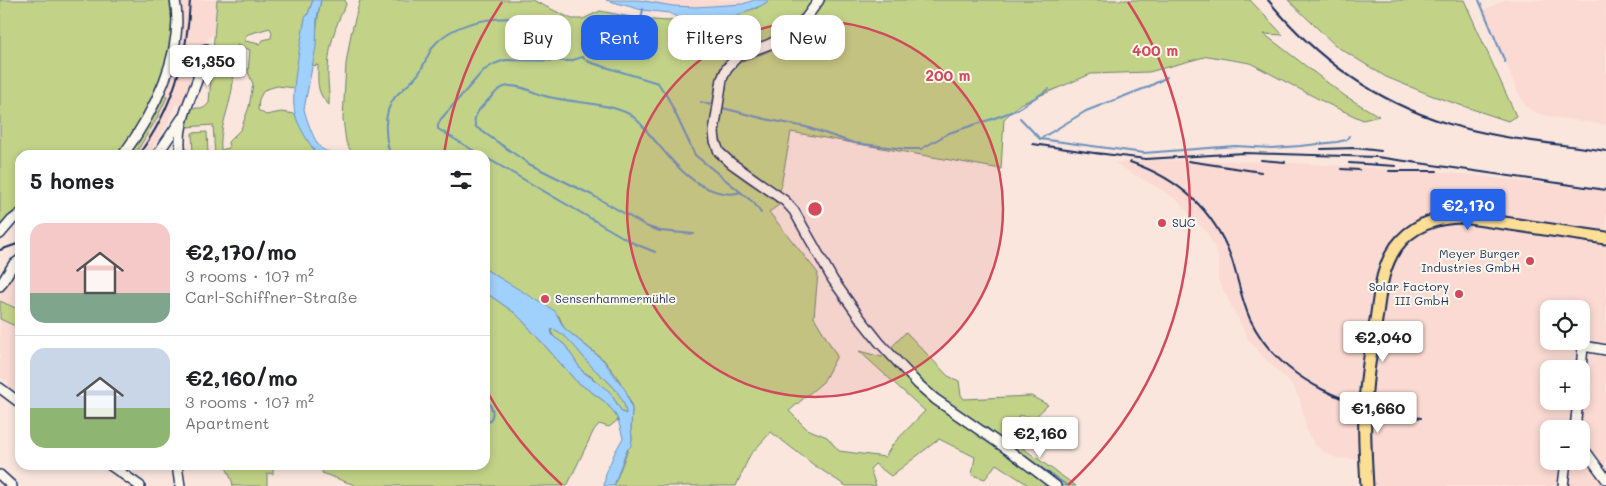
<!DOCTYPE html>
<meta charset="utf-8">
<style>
:root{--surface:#fff;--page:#f6f6f6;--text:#202124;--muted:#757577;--line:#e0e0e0;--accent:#2563eb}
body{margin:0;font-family:Mali,sans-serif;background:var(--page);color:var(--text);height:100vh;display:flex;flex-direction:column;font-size:19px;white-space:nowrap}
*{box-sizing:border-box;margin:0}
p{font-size:16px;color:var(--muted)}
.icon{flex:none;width:28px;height:28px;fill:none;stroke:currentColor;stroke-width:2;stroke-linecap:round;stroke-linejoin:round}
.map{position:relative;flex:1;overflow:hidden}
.drawer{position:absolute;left:15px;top:150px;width:475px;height:320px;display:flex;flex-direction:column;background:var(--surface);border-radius:15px;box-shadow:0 2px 8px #0003}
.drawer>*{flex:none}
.hud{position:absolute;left:505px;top:15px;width:475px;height:45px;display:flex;gap:10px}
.buttons{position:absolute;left:1540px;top:300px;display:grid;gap:10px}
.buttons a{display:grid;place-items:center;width:50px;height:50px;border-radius:10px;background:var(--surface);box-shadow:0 2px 8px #0003;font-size:25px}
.price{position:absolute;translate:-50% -42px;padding:0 11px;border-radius:5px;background:#fff;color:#222;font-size:16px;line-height:32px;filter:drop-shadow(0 1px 2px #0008)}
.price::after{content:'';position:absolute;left:50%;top:30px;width:15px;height:11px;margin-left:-8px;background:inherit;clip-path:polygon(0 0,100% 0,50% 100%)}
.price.active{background:var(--accent);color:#fff}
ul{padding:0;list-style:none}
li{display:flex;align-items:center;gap:15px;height:125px;padding:0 15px}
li+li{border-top:1px solid var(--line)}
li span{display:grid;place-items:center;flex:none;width:140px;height:100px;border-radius:15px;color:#555}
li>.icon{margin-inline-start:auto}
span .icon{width:60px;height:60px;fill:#fffc;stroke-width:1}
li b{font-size:21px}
h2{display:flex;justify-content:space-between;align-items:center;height:60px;padding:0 15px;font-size:21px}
.tag{padding:0 18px;border-radius:15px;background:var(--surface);box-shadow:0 2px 8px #0003;font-size:18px;line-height:45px}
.tag.active{background:var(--accent);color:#fff}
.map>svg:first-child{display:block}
.built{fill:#fadad2;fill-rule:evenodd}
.green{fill:#c2d387;stroke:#6e8172;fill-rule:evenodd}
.water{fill:#a0d0fc;stroke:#6b90bd;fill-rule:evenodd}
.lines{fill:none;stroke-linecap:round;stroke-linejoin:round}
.stream{stroke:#6b90bd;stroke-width:2}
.minor-casing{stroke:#1b2f5e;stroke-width:12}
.major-casing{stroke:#1b2f5e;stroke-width:15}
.minor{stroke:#fbf7ec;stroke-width:9}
.major{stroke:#fdde96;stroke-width:11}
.rail{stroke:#1b2f5e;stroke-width:2}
.ring{fill:none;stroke:#d1495b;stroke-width:2.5}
.poi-dot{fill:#d1495b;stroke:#fbf7ec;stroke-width:2}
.labels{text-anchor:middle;stroke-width:4;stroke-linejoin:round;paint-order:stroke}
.poi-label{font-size:12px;fill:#1b2f5e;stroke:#fbf7ec;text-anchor:start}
.centre{fill:#d1495b;stroke:#fbf7ec;stroke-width:2.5}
.ring-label{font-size:15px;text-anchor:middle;font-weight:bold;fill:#d1495b;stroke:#fbf7ec;stroke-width:4;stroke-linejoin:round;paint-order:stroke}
</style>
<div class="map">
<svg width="1606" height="486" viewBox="0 0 1606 486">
<rect width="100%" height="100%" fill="#fae6dd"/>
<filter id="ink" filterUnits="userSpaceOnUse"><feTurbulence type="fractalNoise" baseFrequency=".02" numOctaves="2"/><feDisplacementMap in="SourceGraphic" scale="10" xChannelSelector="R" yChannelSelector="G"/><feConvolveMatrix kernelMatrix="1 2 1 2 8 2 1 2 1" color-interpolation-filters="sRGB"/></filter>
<g filter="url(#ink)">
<path class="built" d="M178,0H217L214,32L203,44L201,59L183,107L176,103L167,125L147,155H133L166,97L160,94Z
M639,0H754L743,4L696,7L673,6Z
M1505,0H1606V125L1547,116L1534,112L1526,106L1518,93L1484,10Z
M1157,160L1275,162L1452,173L1606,191V486H1371L1374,457L1358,459L1337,458L1327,454L1315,445L1307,431L1300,400L1292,384L1264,358L1249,340L1218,280V256L1207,232L1175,198L1115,163ZM1549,309H1581V341H1549ZM1549,369H1581V401H1549ZM1549,429H1581V461H1549Z
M17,265L20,266V397L7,388L9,382L0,377V290Z"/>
<path class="green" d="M0,0H178L179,11L160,93L167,97L156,120L137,151L133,155H20V208C10,211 5,223 0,231Z
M217,0H313L308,14L305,18L296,88L277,86L264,90L259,99L258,110L266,115L281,112L295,114L300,126L318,155H215L213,125L186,127L190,108H204L209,103ZM270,28L272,32L271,38L263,40L260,44L245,41V37L248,34ZM237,45L250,50L248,72L253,84L249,107L241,129L228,142L229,148L221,150C219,128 229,110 232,89C235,74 234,59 237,45Z
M321,0H345L346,5C335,24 329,47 328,69C327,81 330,93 329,105C316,93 318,82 318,65L312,66C316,44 316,22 321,0Z
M360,0H532L572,19H583L600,11L641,19L668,21L679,18H719L757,8L769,0H813C803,16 789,29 772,38C754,48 730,47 721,67C714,82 714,100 711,116C709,131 708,147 719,159C730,170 745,181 758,189C766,194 773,198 779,205L769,212L818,273L814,317L837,356L823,382L789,411L807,429L827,437L839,451L885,457L893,444L925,411L859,351L882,357L906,332L948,376L959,381L961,395L964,399L1031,396L1048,405L1034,418L1019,415L1007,437L1076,486H1030L996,464L985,479L972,475L975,457L939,439L891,476L875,464L870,469L876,486H846L814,465L771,432L750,455L736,486H614L632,439L631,428L632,409L630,401L618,378L604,360L564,328L559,316L485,269V155H353L346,142L343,119L346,64L351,34Z
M825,0H1250L1283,35L1264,34L1345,96L1379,116L1363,120L1328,104L1250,63L1208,56L1149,72L1091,74L1020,104L1004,119L1001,169L791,132L780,191C763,179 725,162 720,140C718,129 721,116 723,105C725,91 726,77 734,65L735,66C745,58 756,57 767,52C792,40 811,23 825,0Z
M1288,0H1464L1516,116L1508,121L1433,96L1386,77L1336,46Z
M207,132L208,155H193L192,133Z
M485,292L515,313L523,321L576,381L604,401L614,412L618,420L609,427L599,424L594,430L567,486H357L322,473L323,465H485Z
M0,301L20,310V328L0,319Z
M552,329C568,332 583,359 595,370C601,376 610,382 615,389C621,397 626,404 626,414L622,412L613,397L592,377L582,371L565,345L553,336L551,331Z
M225,465H273V474L267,473V486H233L232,481Z"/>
<path class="water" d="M313,0H321L317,18L316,47L304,109C306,118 315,144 322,149C326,152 332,152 337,155H317C309,142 299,129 295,114C290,90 301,43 305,18L308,14Z
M606,0H639L673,6L696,7L743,4L754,0H769C760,9 749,8 740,15L719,18H679L669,13L642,10Z
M485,269L555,311L564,328L603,360L626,391L632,409L631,428L632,439L631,446L626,451L614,486H604L606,473L615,452L623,438L618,420L614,412L604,401L576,381L523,321L515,313L485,292ZM552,329C567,332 583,359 595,370C601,376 609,381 615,389C620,396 626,404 626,414L622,412L609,391L582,371L565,345L553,336L551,331Z"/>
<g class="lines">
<path class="stream" d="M1479,0L1505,62
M643,9C641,20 641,25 630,29L631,36L635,40L643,43L647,58
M701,102L711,105
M723,108L765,119L806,127L854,143L905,149H921L949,133L992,119L1016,110L1049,89
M1020,118L1040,139L1144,153L1235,146L1272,148L1300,146L1337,142L1346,140L1349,136
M1040,139L1086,111L1148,87L1167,77
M390,155C385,136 382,113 395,97C403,88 413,82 419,73C426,63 428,51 436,43C458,20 511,11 540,25C547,28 555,35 562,39
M481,155L438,129V125L441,119L483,71L494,64L505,60L570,61L582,57L589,62L658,83L668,98L695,155L754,203L761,213
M485,157L633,243L655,252
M694,234L660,231L648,227L592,195L529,164L476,127C470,115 485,104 492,96C497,91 501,87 508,86C519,85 531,91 541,95C567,103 609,102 631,115C638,120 644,127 649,134C669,156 688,185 718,192C726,194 733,195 741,192
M485,398C494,408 496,417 485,425
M987,428L998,438
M1017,451L1068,486"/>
<g class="minor-casing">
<path id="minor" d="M819,0L806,18L791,32L770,44L738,56L727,68L722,79L714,132L715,141L719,152L731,163L785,201L794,211L833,280L860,318L879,342L918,384L935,399L1010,451L1056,486
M123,155C153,114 185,52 175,0
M157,155L182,118
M181,155C174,116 201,86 206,49
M0,234L12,220L20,214
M0,286L13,265L20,260
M1581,369L1583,346L1606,350
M0,388L20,403
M1575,429L1578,401
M1581,445L1606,479
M110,465L140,486
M177,465L180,486
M0,475L12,486
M1563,486L1566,461"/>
</g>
<g class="major-casing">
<path id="major" d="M1367,486C1365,451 1363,415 1367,380C1369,360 1373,340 1376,320C1380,294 1381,269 1396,247C1412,225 1437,217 1463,217L1606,238"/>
</g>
<use href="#minor" class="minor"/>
<use href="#major" class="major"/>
<path class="rail" d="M1268,0C1315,57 1375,101 1446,123C1497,139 1553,143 1606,151
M1033,144L1101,154
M1321,149L1355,148L1381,151
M1096,153L1146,159L1244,153L1377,157L1606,190
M138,155C172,111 188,55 190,0
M1261,160L1285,162
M1188,161L1261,172
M1130,162C1177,178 1213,209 1231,257C1238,278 1241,299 1250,319C1281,384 1355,409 1421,418
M1349,163L1396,166
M1341,169L1359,170
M1389,171H1437
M0,250L20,243"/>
</g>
</g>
<circle cx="815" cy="209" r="188" fill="#d1495b" fill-opacity=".12"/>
<g class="ring">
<circle cx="815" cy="209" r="188"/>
<path d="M562 485A375 375 0 0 1 485 388M444 154A375 375 0 0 1 502 2M1128 2A375 375 0 0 1 1068 485"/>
</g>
<g class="poi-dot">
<circle cx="1162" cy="223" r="5"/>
<circle cx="1530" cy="261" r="5"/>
<circle cx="1459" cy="294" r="5"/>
<circle cx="545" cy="299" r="5"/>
</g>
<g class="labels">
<g class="poi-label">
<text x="1172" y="227">SUC</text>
<text x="1520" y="258" text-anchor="end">Meyer Burger<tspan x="1520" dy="14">Industries GmbH</tspan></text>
<text x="1449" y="291" text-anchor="end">Solar Factory<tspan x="1449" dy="14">III GmbH</tspan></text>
<text x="555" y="303">Sensenhammermühle</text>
</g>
</g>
<circle cx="815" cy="209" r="8" class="centre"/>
<g class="ring-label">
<text x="1155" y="56">400 m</text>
<text x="948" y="81">200 m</text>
</g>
</svg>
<div class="buttons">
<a><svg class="icon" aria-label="locate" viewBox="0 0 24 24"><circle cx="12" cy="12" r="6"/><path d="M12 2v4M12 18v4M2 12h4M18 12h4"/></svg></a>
<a>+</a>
<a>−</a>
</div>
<b class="price" style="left:208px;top:87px">€1,350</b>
<b class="price active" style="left:1468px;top:231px">€2,170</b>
<b class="price" style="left:1383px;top:363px">€2,040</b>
<b class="price" style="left:1378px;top:434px">€1,660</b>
<b class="price" style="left:1040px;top:459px">€2,160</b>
<div class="hud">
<a class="tag">Buy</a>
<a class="tag active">Rent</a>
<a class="tag">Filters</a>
<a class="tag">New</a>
</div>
<section class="drawer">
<h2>5 homes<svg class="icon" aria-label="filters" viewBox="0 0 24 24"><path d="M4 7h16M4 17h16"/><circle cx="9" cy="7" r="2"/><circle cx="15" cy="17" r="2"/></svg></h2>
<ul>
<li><span style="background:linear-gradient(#f6c9c9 70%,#7fa58c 0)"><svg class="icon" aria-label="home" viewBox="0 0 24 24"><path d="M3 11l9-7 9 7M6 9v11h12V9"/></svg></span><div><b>€2,170/mo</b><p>3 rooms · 107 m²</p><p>Carl-Schiffner-Straße</p></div></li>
<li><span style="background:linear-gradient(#c9d6e8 60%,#8fb573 0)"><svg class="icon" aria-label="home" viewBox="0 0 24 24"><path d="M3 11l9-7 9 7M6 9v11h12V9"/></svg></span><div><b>€2,160/mo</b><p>3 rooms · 107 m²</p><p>Apartment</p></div></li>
</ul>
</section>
</div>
